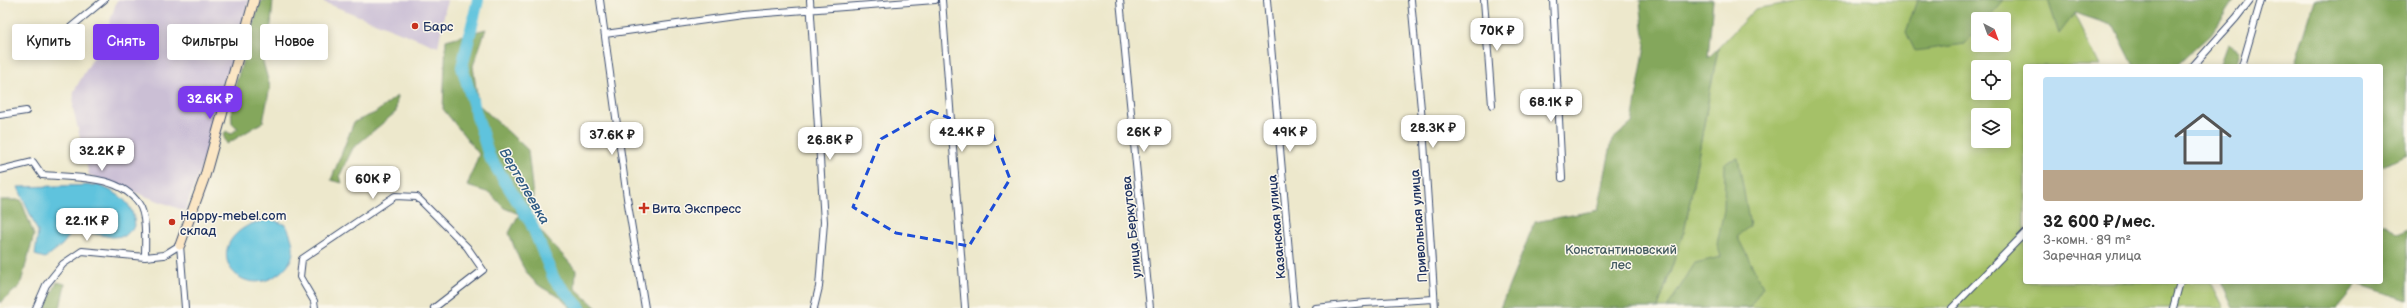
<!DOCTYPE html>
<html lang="ru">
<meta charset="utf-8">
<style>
:root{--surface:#fff;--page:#f2f2f2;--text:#222;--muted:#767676;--accent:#7c3aed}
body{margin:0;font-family:"Balsamiq Sans",sans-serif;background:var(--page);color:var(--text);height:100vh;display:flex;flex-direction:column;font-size:15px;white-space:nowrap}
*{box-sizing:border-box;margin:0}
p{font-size:13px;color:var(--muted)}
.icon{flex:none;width:22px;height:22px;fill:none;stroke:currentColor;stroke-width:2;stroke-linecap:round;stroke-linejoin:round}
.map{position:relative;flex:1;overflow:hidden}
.sheet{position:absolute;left:2023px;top:64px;width:360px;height:220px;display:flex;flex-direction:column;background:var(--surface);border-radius:4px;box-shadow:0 2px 10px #0003}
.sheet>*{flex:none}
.guide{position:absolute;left:12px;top:24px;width:380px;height:36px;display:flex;gap:8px}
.needle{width:26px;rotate:139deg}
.fabs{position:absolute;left:1971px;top:12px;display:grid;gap:8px}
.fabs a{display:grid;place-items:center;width:40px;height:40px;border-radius:4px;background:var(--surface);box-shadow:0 2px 10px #0003;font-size:20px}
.price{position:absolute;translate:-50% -34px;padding:0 9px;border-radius:8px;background:#fff;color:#222;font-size:13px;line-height:26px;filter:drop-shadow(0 1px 2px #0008)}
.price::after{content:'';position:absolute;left:50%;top:24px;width:12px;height:9px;margin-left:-6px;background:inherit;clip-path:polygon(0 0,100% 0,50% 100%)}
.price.selected{background:var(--accent);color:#fff}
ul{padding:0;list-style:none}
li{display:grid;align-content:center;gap:8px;height:212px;padding:0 20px}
li span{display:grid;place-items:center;height:124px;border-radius:4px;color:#555}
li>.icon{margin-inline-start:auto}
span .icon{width:72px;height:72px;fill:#fffc;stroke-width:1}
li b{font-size:17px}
.pill{padding:0 14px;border-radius:4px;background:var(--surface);box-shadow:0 2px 10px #0003;font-size:14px;line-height:36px}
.pill.selected{background:var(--accent);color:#fff}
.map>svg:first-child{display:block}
.industrial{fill:#cbbfd5}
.green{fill:#a5c168;stroke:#607863;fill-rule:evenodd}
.forest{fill:#84a75c;stroke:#506b5d}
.water{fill:#5fc3dd;stroke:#3d799e}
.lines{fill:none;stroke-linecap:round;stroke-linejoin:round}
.river{stroke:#5fc3dd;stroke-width:12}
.street-casing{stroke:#3a4b6e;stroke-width:8}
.secondary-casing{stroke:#3a4b6e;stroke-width:11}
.street{stroke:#fff;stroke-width:6}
.secondary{stroke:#fbe6c4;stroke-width:9}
.marked{fill:none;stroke:#1d4ed8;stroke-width:3;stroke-dasharray:8 5;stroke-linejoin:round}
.poi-dot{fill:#c8321e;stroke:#fbf7ec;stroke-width:1.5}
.labels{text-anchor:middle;stroke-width:3;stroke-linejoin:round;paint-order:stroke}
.poi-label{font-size:13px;fill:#1b2f5e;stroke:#fbf7ec;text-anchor:start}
.street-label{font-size:13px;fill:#1b2f5e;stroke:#fbf7ec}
.park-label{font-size:13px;fill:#445b61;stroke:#fbf7ec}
.water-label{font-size:14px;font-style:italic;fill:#2f5b84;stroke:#fbf7ec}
</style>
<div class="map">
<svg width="2407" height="308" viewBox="0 0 2407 308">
<rect width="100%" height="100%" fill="#fbf7ec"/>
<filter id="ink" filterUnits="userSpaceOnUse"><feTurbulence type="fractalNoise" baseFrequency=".025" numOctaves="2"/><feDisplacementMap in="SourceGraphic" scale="8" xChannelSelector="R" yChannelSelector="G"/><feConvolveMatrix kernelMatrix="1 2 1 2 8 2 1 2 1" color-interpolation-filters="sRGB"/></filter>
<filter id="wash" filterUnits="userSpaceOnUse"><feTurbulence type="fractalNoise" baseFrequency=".012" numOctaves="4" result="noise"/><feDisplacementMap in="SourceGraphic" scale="16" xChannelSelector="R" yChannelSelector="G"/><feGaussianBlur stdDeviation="0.9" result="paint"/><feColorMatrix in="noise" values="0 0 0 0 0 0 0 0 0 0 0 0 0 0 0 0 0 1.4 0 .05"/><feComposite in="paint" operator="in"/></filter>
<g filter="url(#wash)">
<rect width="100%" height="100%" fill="#ede8cc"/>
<path class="industrial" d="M117,0H249L202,165L185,211L89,175L73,108L74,91L104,39Z
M320,0H447L438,47L326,3Z"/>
<path class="green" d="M1805,0H2067L2100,66H2025V282H2211L2224,308H1658L1685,228L1718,48L1755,9ZM1978,19H2004V45H1978ZM1978,67H2004V93H1978ZM1978,115H2004V141H1978Z"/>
<path class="forest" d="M262,0H273L271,25L261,54L270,87L263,122L227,144L223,135L226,131L231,134L238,128L232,124L231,100L258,9Z
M1640,0H1713L1708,58L1718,48L1685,228L1658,308H1500L1535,222L1598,210L1612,140L1632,123L1645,45Z
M1917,0H2004L1987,19H1978V29L1965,44L1915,51L1906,32Z
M2048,0H2234L2211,34L2176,66H2134L2114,26L2075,13L2059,34Z
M2315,0H2407V154L2381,167V66H2294Z
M486,29L473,66L478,104L528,150L533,196L529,215C542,236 561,252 576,270L575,288L597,308H570C558,293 558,297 543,288C523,276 517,254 509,233L519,214L504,208L490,193L467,186L479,154L443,109L446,40Z
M2228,44L2240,51L2236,66H2220Z
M397,96L396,112L353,148L340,175L342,183L331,180L354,122L375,113Z
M1738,158L1750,226L1737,236L1763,287L1749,308H1667L1695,263L1721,257L1717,244L1724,210L1725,162Z
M0,200H21L34,235L20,286L0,303Z
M2381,224H2386L2397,234L2407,229V300L2358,284L2338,308H2234L2222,282H2381Z
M57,282L65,284L60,308H45Z"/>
<path class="water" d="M98,185C119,194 133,201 135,226L125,236L112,237L81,231L70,235L62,245L45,258L35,255L38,232L18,187Z
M270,219L286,225C294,242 298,256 283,270C244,306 198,251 249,225C255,222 264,221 270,219Z"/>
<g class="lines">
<path class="river" d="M478,0L462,67L489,156L531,223L554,279L580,308"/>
</g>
</g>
<g filter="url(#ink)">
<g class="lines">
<g class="street-casing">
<path id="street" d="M600,0L627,198L645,308
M810,0L824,222L819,287L814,308
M942,0L965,308
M1120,0L1150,308
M1267,0L1294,308
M1411,0L1424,142L1435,308
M1484,0L1492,105
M1553,0L1562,178
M605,34L742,15L935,0
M38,45L60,36L104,0
M2193,66L2236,18L2250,0
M2242,66L2261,0
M0,115L26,111
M0,170L33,162L42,175C74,178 119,174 139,204C147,215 145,243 145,257
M36,308L46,285L63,264L82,251L145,257L164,255L180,245L185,308
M315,308L314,301L300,277L302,259L395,196L417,197L467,247L483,270L434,308
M1315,308L1365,303L1434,299
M1952,308L2025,233
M2173,308L2180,282"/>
</g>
<g class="secondary-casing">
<path id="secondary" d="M180,245L205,176L254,0"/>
</g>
<use href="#street" class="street"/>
<use href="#secondary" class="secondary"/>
</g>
</g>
<path class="marked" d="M931,111L993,135L1010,179L969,246L896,233L853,207L881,139Z"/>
<g class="poi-dot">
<circle cx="415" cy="26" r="4"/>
<path d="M642 202h4v4h4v4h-4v4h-4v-4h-4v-4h4z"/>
<circle cx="172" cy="222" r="4"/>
</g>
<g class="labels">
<g class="poi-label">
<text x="423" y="31">Барс</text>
<text x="652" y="213">Вита Экспресс</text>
<text x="180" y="220">Happy-mebel.com<tspan x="180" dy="15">склад</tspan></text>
</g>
<g class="street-label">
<text transform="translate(1418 226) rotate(-94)" y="5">Привольная улица</text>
<text transform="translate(1131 227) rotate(-96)" y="5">улица Беркутова</text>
<text transform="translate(1276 227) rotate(-95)" y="5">Казанская улица</text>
</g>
<g class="park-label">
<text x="1621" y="254">Константиновский<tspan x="1621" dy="15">лес</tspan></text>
</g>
<g class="water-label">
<text transform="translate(525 186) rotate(60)" y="5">Вертелеевка</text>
</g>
</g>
</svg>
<div class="fabs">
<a><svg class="needle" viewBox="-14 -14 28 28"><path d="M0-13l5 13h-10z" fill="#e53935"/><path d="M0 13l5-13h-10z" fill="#767676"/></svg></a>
<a><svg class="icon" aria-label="locate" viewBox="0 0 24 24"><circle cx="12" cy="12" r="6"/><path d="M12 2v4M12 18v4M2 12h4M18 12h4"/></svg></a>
<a><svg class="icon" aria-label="layers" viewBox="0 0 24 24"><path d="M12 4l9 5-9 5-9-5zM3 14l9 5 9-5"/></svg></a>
</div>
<b class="price" style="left:1497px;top:52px">70K ₽</b>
<b class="price selected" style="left:210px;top:120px">32.6K ₽</b>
<b class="price" style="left:1551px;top:123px">68.1K ₽</b>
<b class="price" style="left:1433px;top:149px">28.3K ₽</b>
<b class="price" style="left:962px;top:153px">42.4K ₽</b>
<b class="price" style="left:1144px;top:153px">26K ₽</b>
<b class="price" style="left:1290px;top:153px">49K ₽</b>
<b class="price" style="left:612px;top:156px">37.6K ₽</b>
<b class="price" style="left:830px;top:161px">26.8K ₽</b>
<b class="price" style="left:102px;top:172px">32.2K ₽</b>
<b class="price" style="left:373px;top:200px">60K ₽</b>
<b class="price" style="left:87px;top:242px">22.1K ₽</b>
<div class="guide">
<a class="pill">Купить</a>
<a class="pill selected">Снять</a>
<a class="pill">Фильтры</a>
<a class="pill">Новое</a>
</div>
<section class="sheet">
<ul>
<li><span style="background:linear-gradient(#bfe0f5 75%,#b9a48a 0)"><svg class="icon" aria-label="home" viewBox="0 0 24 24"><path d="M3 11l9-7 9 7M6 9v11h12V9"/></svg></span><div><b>32 600 ₽/мес.</b><p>3-комн. · 89 m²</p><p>Заречная улица</p></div></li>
</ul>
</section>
</div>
